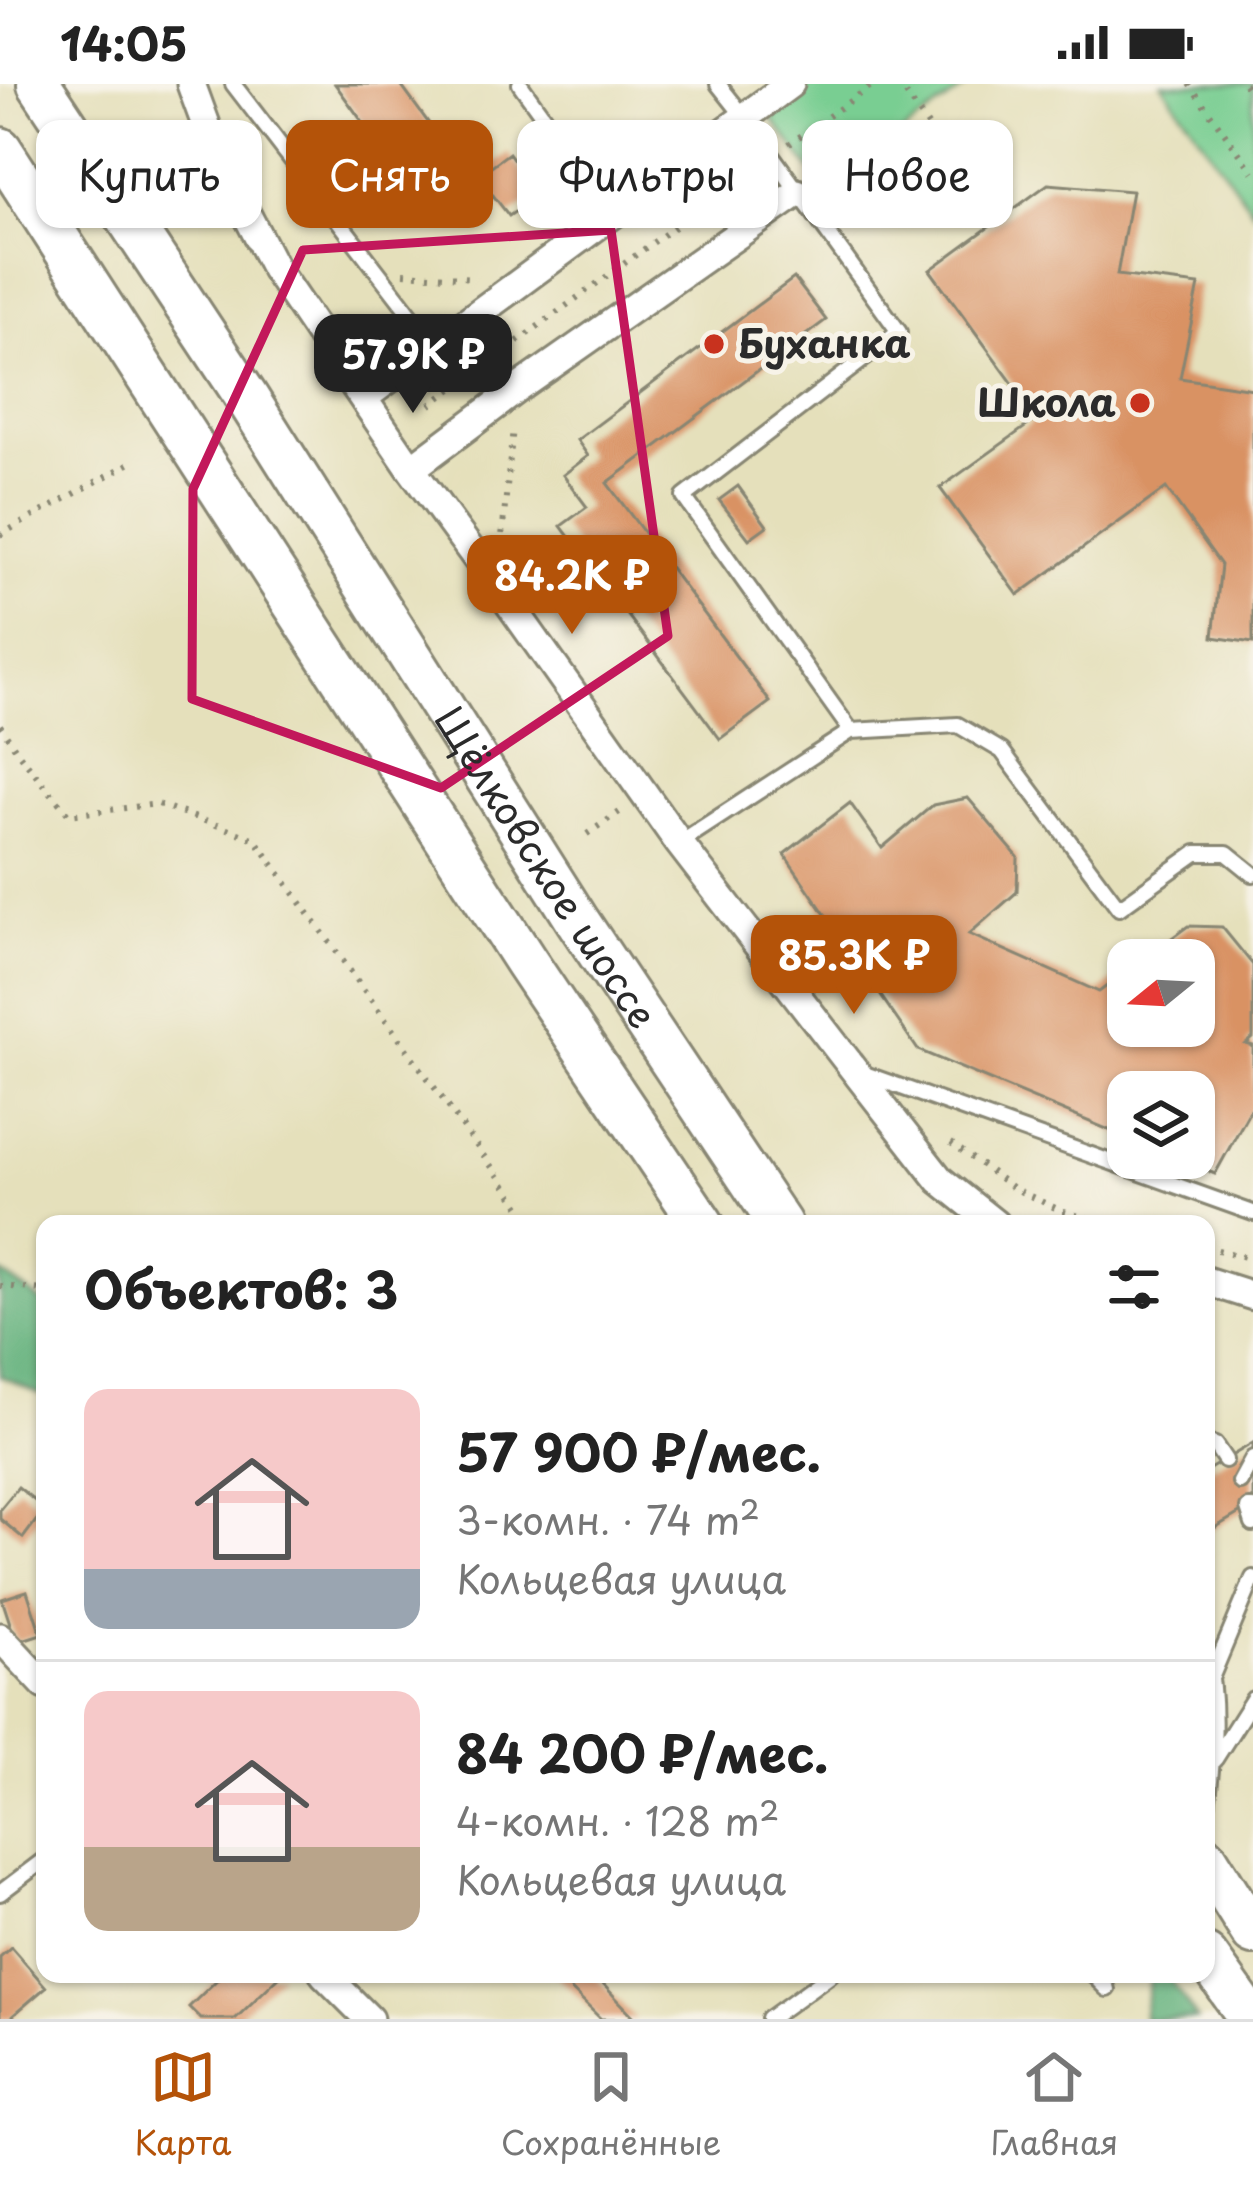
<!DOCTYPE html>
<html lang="ru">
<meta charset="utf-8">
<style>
:root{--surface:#fff;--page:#f2f2f2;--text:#222;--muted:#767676;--line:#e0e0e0;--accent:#b45309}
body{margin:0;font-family:"Playpen Sans",sans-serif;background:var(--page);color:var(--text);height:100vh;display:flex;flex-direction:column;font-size:45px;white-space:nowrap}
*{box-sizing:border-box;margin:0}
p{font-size:39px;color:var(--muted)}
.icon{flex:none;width:66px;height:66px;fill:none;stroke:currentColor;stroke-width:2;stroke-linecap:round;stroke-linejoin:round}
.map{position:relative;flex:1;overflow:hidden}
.drawer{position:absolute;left:36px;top:1131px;width:1179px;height:768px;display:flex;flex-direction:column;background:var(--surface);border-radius:24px;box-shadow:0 3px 9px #0004}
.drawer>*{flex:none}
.top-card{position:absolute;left:36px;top:36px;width:1182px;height:108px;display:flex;gap:24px}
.needle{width:78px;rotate:252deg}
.buttons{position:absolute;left:1107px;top:855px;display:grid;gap:24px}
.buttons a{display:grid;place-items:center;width:108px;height:108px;border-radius:24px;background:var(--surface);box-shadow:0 3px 9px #0004;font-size:60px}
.price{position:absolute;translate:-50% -102px;padding:0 27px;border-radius:24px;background:var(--accent);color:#fff;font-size:39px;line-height:78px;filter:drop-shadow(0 3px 6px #0008)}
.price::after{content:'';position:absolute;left:50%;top:72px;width:36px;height:27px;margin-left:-18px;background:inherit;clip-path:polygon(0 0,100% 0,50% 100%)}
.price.on{background:#222;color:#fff}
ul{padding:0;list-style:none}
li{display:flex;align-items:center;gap:36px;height:300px;padding:0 48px}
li+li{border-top:3px solid var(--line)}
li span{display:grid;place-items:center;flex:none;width:336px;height:240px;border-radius:24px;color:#555}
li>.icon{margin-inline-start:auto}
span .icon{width:144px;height:144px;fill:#fffc;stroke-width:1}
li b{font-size:51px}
h2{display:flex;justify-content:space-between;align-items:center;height:144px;padding:0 48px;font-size:51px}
.tag{padding:0 42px;border-radius:24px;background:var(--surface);box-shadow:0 3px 9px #0004;font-size:42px;line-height:108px}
.tag.on{background:var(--accent);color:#fff}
.status{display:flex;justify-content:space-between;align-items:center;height:84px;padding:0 60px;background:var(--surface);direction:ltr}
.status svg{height:33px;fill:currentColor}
.tabs{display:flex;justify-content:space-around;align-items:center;height:168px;border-top:3px solid var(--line);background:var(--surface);font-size:33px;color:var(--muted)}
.tabs a{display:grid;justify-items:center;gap:6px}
.tabs .on{color:var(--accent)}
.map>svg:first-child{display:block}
.green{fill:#79ce92;stroke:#527c5e;stroke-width:3}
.forest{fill:#62b17c;stroke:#466e54;stroke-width:3}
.building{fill:#d99264}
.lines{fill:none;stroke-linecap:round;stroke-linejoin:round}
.service-casing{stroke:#888673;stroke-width:20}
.minor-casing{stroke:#888673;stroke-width:33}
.primary-casing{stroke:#888673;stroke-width:48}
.path{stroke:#888673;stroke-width:6;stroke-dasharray:3 9;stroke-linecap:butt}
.service{stroke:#fff;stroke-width:14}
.minor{stroke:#fff;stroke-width:27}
.primary{stroke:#fff;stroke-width:42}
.marked{fill:none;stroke:#c2185b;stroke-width:9;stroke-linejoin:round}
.poi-dot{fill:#c8321e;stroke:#f7f3e8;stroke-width:4.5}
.labels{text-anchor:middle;stroke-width:10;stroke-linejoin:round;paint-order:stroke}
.poi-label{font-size:39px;font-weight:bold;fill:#2b2b2b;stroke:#f7f3e8;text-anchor:start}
.street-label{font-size:39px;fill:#2b2b2b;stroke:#f7f3e8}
</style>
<div class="status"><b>14:05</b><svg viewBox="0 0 49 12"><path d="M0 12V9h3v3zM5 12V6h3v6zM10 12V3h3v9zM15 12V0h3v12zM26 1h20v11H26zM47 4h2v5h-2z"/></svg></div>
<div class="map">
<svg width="1253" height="1935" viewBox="0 0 1253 1935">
<rect width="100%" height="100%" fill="#f7f3e8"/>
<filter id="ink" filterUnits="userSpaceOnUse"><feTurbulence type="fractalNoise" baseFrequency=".00833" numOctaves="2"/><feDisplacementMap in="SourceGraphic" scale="24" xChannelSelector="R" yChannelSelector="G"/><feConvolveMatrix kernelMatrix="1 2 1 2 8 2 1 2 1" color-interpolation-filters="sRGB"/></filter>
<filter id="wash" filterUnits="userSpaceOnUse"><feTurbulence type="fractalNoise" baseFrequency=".004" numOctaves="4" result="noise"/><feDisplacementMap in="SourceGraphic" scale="48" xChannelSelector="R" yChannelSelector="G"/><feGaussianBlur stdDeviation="2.7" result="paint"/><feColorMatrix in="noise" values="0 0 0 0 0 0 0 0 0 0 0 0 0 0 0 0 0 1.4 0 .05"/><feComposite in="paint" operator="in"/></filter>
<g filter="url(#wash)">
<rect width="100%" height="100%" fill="#e5e0bb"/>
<path class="green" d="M809,0H970L824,105L769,30Z
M1162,0H1253V127Z"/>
<path class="forest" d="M0,1188L45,1220V1312L0,1292Z
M1151,1890H1167L1197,1935H1143Z"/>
<g id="blocks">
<path class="building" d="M335,0H400L471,97L509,69L539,111L509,132L493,111L459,136L441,110L424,123Z
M1048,100L1132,107L1117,191L1199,201L1180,294L1253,305V559L1213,553L1221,481L1166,404L1018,511L940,404L1038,334L930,186Z
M794,194L826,236L607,399L770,618L720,655L561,442L587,423L563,391L588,372L577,356Z
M738,402L767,442L749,455L719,416Z
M968,714L1018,773L1017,808L969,850L1099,908L1128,886V942H1194V876H1142L1188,842L1222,843L1253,881V954L1246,960L1253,962V1021L1215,1090L1176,1074H1194V1008H1128V1054L918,966L784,770L850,719L882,764L933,721Z
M1253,1359V1421L1206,1449V1387Z
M18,1403L45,1425L23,1454L0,1435V1425Z
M27,1507L41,1550L16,1558L2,1515Z
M11,1863L46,1903L9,1935H0V1873Z
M223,1890H282L235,1935H201L189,1923Z
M555,1890H593L636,1935H601Z"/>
</g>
</g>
<g filter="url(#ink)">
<use href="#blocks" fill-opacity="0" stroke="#888673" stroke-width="3"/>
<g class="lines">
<g class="service-casing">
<path id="service" d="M233,0L435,262
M520,0L613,130
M851,647L958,641L1002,667L1119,824L1196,769H1227L1253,790
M679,759L851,647L684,413L899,248L745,34L718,0
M862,989L1253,1129
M1206,1358L1215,1361L1225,1376
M1240,1398L1253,1374
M1253,1424H1248L1253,1440
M1206,1567C1219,1622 1213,1675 1206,1731
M1212,1592L1253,1494
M1215,1675L1253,1615
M0,1809L45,1775
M1092,1890L1107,1905
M769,1935L831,1890"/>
</g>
<g class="minor-casing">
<path id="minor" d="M191,0L220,79L275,185L411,385L497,502L679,759L855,987L940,1096L995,1140
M363,314L790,0
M411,385L516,306L797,109
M1206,1197L1253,1212
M0,1553L45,1601
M324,1890L369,1935"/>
</g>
<g class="primary-casing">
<g id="primary">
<path id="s1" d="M39,0L247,314L577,836L780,1140"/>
<path d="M0,65L526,878L702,1140"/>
<path d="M1206,1774L1253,1849"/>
<path d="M1206,1872L1251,1935"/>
</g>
</g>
<path class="path" d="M899,0L995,138
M1189,0L1253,88
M1244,0L1253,12
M789,60L874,0
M404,189L475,194
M430,321L754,85
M0,451L130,379
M501,462L513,344
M0,641L19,670L69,731L158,720L255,755L533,1140
M587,750L621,727
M951,1059L1013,1104L1064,1128L1112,1140
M1206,1163L1253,1175
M0,1202L45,1206"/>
<use href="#service" class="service"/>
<use href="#minor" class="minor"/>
<use href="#primary" class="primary"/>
</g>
</g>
<path class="marked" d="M611,146L668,552L441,704L192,615L193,405L303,166Z"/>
<g class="poi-dot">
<circle cx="714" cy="260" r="12"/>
<circle cx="1140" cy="319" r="12"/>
</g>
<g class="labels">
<g class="poi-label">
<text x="738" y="274">Буханка</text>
<text x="1116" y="333" text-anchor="end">Школа</text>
</g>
<g class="street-label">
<text dy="14" stroke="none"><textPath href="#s1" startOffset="933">Щёлковское шоссе</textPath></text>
</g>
</g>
</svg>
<div class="buttons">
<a><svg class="needle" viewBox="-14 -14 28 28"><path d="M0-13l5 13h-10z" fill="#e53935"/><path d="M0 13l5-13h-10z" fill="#767676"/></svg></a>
<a><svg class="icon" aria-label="layers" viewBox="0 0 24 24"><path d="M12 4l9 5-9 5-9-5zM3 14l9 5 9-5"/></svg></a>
</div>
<b class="price on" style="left:413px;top:332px">57.9K ₽</b>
<b class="price" style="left:572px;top:553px">84.2K ₽</b>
<b class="price" style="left:854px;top:933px">85.3K ₽</b>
<div class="top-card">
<a class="tag">Купить</a>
<a class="tag on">Снять</a>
<a class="tag">Фильтры</a>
<a class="tag">Новое</a>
</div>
<section class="drawer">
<h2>Объектов: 3<svg class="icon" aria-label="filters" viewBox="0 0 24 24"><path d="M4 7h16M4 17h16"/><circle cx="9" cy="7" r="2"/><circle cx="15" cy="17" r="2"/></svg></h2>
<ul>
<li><span style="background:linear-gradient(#f6c9c9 75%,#9aa5b1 0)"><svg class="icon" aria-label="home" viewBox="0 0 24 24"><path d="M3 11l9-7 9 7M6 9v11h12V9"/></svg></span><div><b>57 900 ₽/мес.</b><p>3-комн. · 74 m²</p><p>Кольцевая улица</p></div></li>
<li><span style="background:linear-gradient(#f6c9c9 65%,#b9a48a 0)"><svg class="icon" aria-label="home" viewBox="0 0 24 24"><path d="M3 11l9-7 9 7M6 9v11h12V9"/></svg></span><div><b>84 200 ₽/мес.</b><p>4-комн. · 128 m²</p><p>Кольцевая улица</p></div></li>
</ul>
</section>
</div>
<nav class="tabs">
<a class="on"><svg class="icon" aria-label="map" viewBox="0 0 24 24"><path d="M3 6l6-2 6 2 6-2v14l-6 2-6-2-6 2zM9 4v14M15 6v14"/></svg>Карта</a>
<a><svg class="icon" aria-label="saved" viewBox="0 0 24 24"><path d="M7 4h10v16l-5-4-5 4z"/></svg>Сохранённые</a>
<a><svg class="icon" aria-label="home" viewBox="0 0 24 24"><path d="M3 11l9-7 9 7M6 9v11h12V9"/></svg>Главная</a>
</nav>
